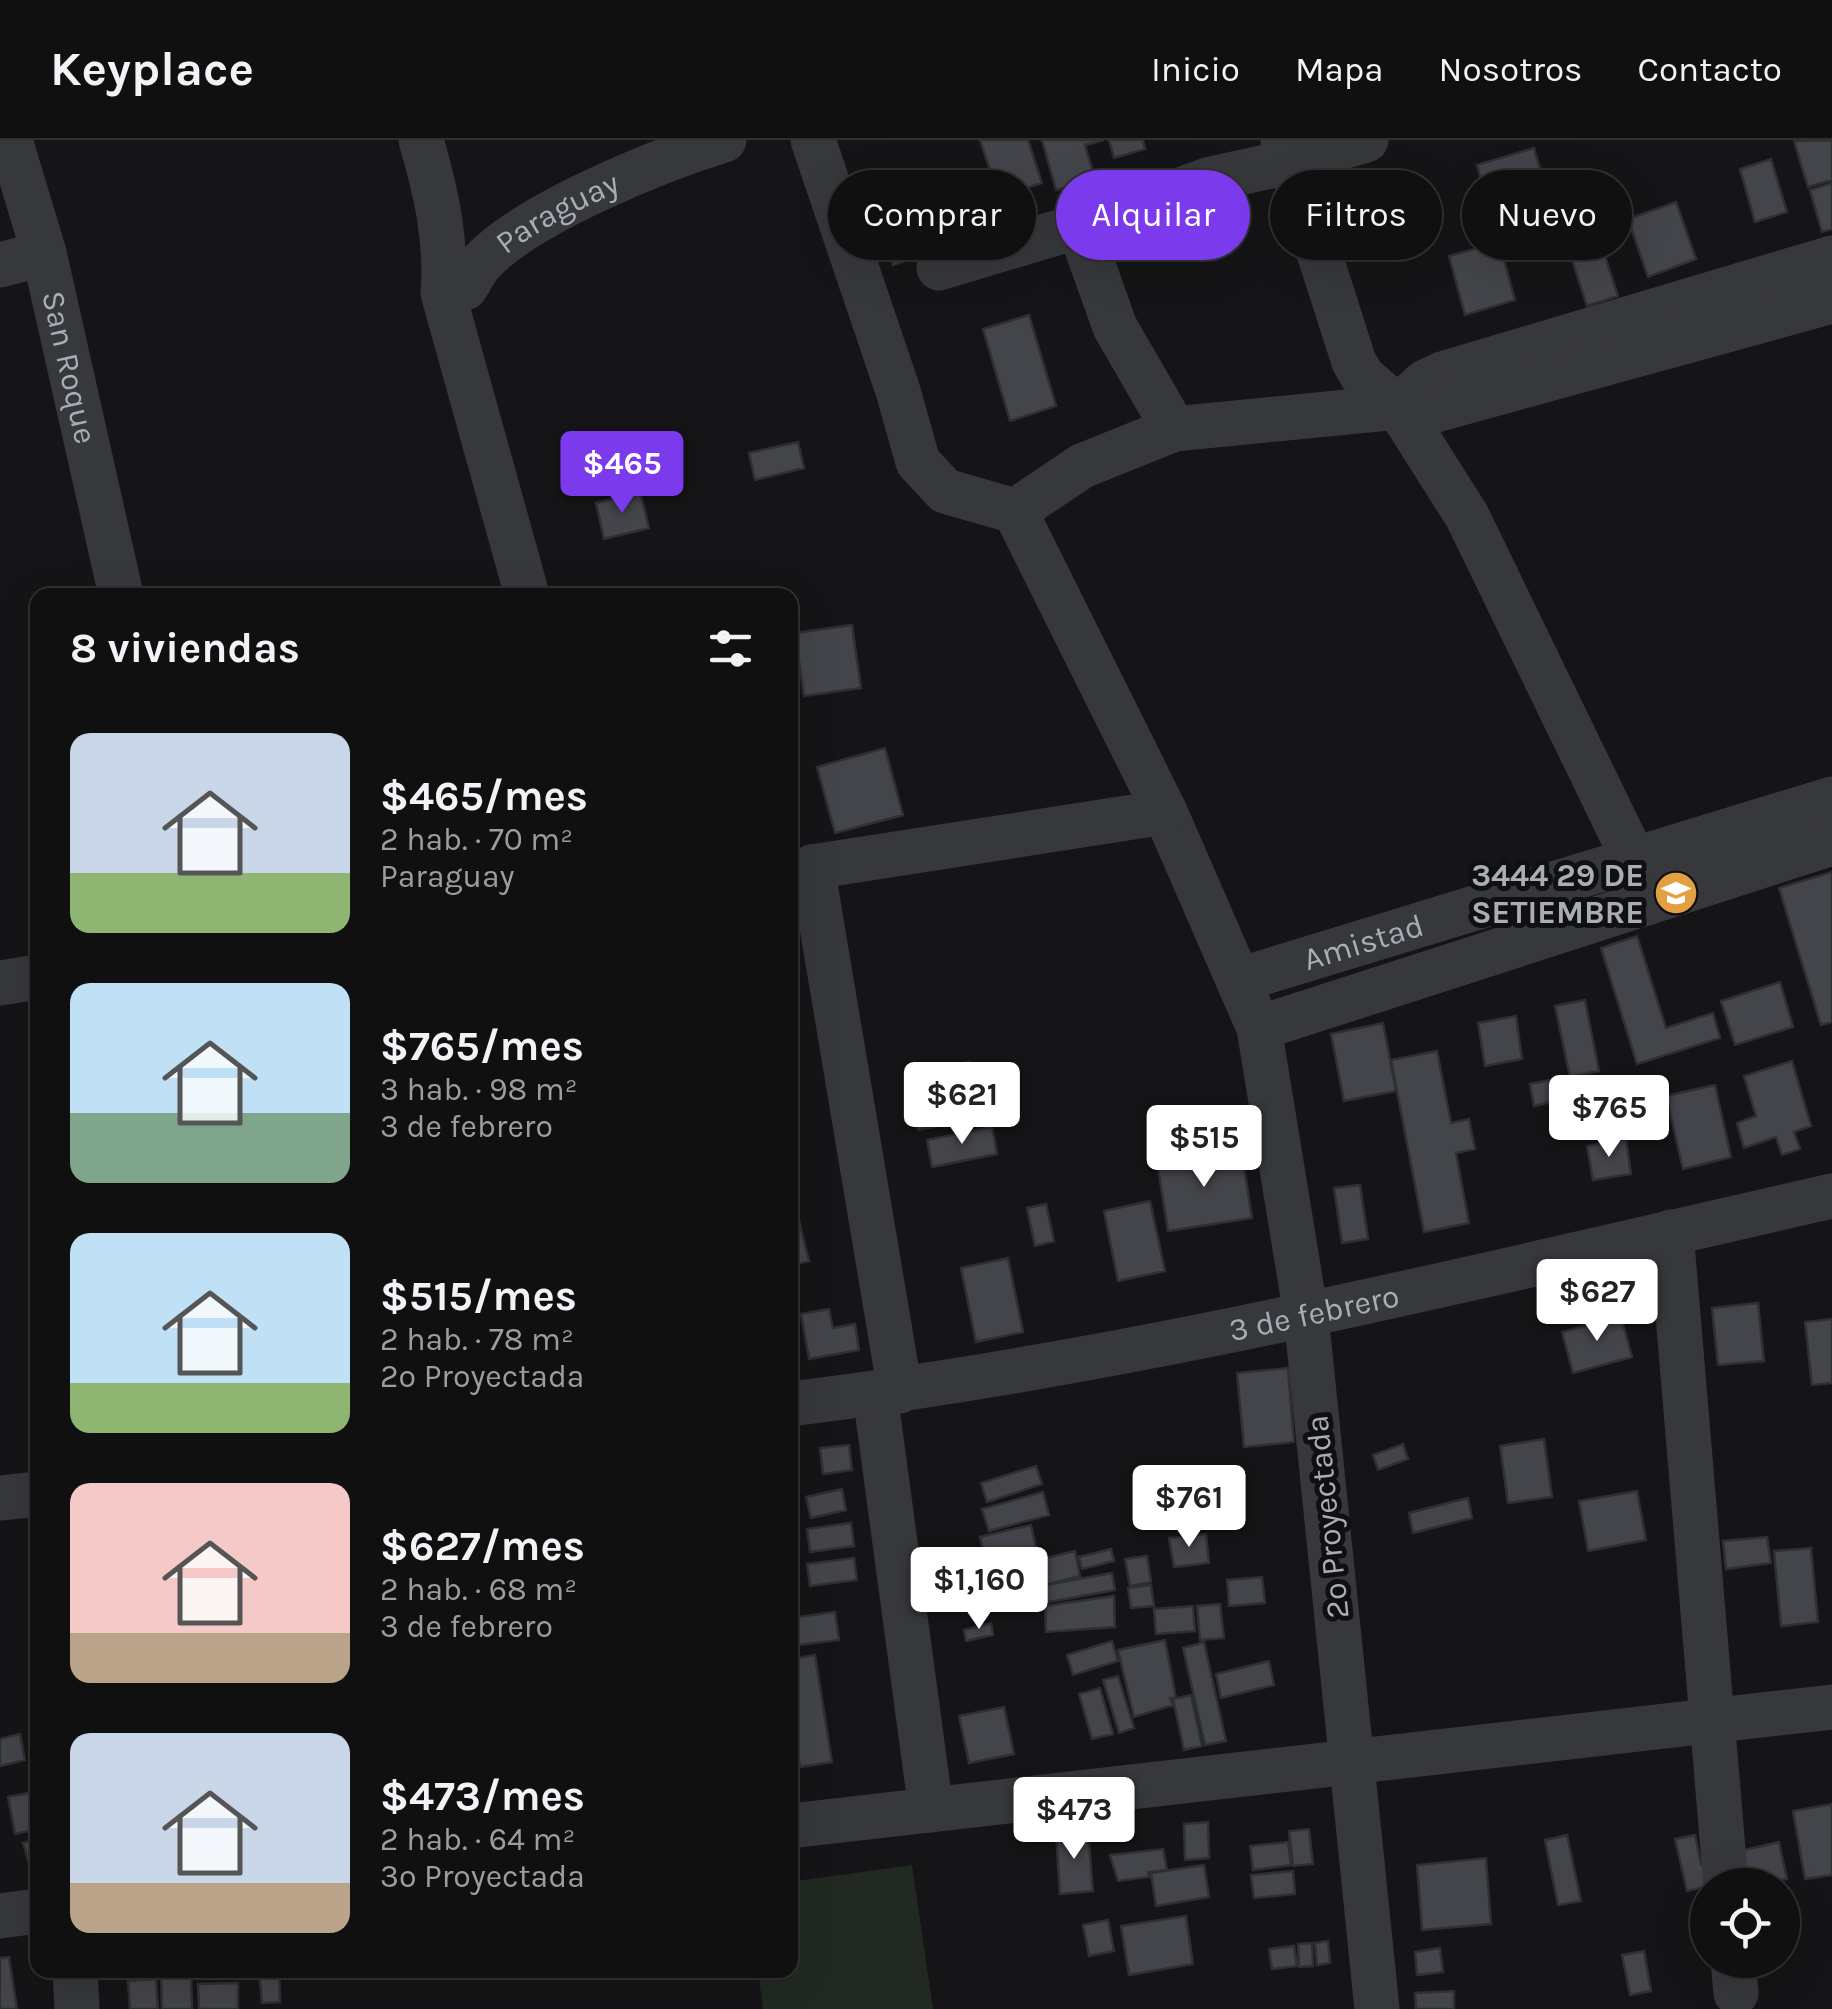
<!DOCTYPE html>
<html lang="es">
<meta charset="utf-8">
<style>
:root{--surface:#101011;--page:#1e1e1f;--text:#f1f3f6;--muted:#9c9d9f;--line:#303031;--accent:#7c3aed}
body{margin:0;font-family:Karla,sans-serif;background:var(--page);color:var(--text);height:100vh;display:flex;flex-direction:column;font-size:38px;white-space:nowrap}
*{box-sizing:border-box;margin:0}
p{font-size:32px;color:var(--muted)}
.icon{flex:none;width:55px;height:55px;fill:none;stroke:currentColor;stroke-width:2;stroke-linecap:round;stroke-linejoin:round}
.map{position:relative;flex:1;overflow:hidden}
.sheet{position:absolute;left:30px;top:448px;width:768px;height:1390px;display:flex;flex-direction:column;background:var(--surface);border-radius:20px;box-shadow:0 10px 40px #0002,0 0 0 2px var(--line)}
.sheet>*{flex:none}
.hud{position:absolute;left:828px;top:30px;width:852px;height:90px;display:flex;gap:20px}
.buttons{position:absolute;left:1690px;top:1728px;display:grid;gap:20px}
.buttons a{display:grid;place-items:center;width:110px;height:110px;border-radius:50%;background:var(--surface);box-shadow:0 10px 40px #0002,0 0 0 2px var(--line);font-size:50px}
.price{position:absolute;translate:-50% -85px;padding:0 22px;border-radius:10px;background:#fff;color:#222;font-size:32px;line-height:65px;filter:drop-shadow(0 2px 5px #0008)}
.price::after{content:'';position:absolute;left:50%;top:60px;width:30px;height:22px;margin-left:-15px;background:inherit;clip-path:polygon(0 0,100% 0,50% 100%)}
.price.on{background:var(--accent);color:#fff}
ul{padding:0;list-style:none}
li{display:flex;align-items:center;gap:30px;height:250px;padding:0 40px}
li span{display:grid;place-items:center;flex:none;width:280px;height:200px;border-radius:20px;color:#555}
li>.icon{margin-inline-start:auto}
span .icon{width:120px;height:120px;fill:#fffc;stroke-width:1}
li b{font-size:42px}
h2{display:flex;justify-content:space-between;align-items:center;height:120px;padding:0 40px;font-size:42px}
.tag{padding:0 35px;border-radius:45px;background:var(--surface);box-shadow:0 10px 40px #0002,0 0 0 2px var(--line);font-size:35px;line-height:90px}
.tag.on{background:var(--accent);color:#fff}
header{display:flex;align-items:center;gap:60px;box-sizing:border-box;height:140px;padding:0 50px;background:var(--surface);border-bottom:2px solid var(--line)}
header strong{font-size:48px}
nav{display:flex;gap:55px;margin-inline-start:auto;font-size:35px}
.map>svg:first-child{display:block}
.green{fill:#222922}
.building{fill:#44454a;stroke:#2f3033;stroke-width:2.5}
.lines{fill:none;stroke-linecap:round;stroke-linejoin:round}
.minor{stroke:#37383b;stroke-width:45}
.labels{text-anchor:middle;stroke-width:10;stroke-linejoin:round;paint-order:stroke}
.street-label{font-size:32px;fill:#a8adb6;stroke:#101012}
.poi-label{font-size:32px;font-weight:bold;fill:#a8adb6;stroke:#101012;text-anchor:end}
</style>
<header>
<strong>Keyplace</strong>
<nav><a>Inicio</a><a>Mapa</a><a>Nosotros</a><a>Contacto</a></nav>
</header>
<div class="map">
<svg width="1832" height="1869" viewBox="0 0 1832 1869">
<rect width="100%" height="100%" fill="#151517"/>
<path class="green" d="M912,1725L933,1869H763L758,1830H790V1742Z"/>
<path class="building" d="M980,0H1028L1042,43L999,57Z
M1042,0H1104L1085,5L1095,39L1056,50Z
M1109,0H1143L1145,9L1114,18Z
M1832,0V40L1808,47L1794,1Z
M1534,8L1553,74L1496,90L1477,25Z
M1771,19L1787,72L1755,82L1740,29Z
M1832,43V89L1822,92L1810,50Z
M916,55L935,111L893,125L874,70Z
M1676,62L1696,119L1648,137L1628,79Z
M1591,73L1618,156L1587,166L1560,83Z
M1550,76L1558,105L1509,120L1500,91Z
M1499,102L1515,160L1465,175L1449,116Z
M1029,175L1056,266L1010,281L983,189Z
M798,302L804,328L755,340L749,313Z
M640,352L649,388L604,399L596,363Z
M852,485L861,548L804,556L795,493Z
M885,608L903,675L835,693L817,627Z
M1832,732V882L1821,885L1779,748Z
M1637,796L1666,888L1713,873L1720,898L1637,924L1601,808Z
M1780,842L1793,887L1735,905L1721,861Z
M1585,860L1599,931L1570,937L1555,866Z
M1516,876L1522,919L1485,926L1478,883Z
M1383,883L1396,951L1344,961L1331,894Z
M1437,911L1451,983L1469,979L1475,1009L1456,1013L1469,1083L1424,1092L1391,920Z
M1792,921L1811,986L1794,992L1800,1009L1782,1015L1776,997L1744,1008L1737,983L1756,976L1744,936Z
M969,922L977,957L1009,951L1012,971L918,990L906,936Z
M1564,937L1568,958L1534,966L1530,944Z
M1715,945L1731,1017L1683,1029L1666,956Z
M992,987L997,1014L932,1027L927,1000Z
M1626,999L1631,1034L1593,1040L1587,1006Z
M1241,1008L1252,1078L1168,1091L1157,1021Z
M1360,1045L1368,1099L1342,1103L1334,1048Z
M1150,1061L1165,1131L1118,1141L1104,1071Z
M1046,1064L1054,1101L1035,1106L1027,1068Z
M798,1077L809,1121L790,1126V1079Z
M1008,1118L1023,1192L976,1202L961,1128Z
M1758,1163L1764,1221L1718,1225L1712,1168Z
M829,1169L833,1188L855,1184L859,1210L809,1219L801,1174Z
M1621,1176L1632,1217L1573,1233L1562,1192Z
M1832,1179V1243L1812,1245L1805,1182Z
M1288,1228L1294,1302L1244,1307L1237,1233Z
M1544,1299L1552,1357L1508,1363L1500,1306Z
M1403,1304L1408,1319L1378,1330L1373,1315Z
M849,1305L852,1330L823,1334L820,1308Z
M1036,1326L1042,1344L987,1362L981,1343Z
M842,1349L846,1370L811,1378L806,1357Z
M1637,1351L1646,1400L1588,1411L1579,1361Z
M1043,1352L1049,1375L989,1391L982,1369Z
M1468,1358L1472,1378L1413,1393L1409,1373Z
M851,1383L854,1406L810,1412L807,1389Z
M1031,1385L1037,1413L987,1425L980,1397Z
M1206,1394L1209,1423L1174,1427L1169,1398Z
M1767,1397L1771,1423L1726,1429L1723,1401Z
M1811,1408L1818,1482L1781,1486L1774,1411Z
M1111,1409L1114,1421L1082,1429L1079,1417Z
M1075,1411L1080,1436L1041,1446L1034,1421Z
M1147,1416L1151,1442L1130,1446L1125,1419Z
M854,1418L857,1440L810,1446L807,1424Z
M1031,1420L1036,1436L991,1450L987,1434Z
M1112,1433L1115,1450L1043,1463L1040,1446Z
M1262,1437L1265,1463L1229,1466L1227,1440Z
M1151,1445L1154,1466L1131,1468L1128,1448Z
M1114,1456L1115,1487L1046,1492L1045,1466Z
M1220,1464L1224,1498L1200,1500L1197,1466Z
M1193,1466L1195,1491L1156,1494L1154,1469Z
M835,1472L839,1500L791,1506L790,1478Z
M991,1483L993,1495L966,1501L964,1490Z
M1165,1500L1176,1558H1170L1173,1565L1134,1577L1118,1510Z
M1112,1501L1118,1521L1073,1535L1067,1515Z
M1204,1502L1226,1601L1205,1605L1183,1508Z
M815,1515L832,1622L800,1627L790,1563V1519Z
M1269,1521L1274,1545L1221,1558L1216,1534Z
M1118,1536L1134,1588L1119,1593L1103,1540Z
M1100,1548L1113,1594L1092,1599L1079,1554Z
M1191,1555L1202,1606L1184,1610L1173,1559Z
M1004,1567L1014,1614L969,1623L959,1576Z
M20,1594L25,1620L0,1626V1599Z
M38,1651V1689L15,1694L8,1657Z
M1832,1664V1735L1805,1739L1793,1671Z
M1208,1682L1209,1718L1185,1720L1184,1684Z
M1309,1689L1313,1724L1293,1726L1289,1691Z
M1088,1691L1093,1751L1060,1754L1056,1693Z
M1567,1695L1581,1761L1558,1765L1545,1700Z
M1695,1695L1701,1724L1720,1721L1708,1746L1687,1751L1675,1699Z
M38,1699V1728L31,1730L23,1703Z
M1288,1702L1291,1725L1253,1730L1250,1706Z
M1779,1702L1787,1739L1747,1745L1740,1711Z
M1163,1709L1167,1730L1148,1732L1149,1737L1118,1741L1110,1715Z
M1486,1718L1491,1784L1422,1790L1417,1725Z
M1204,1725L1209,1757L1156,1766L1151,1733Z
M1293,1731L1295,1754L1254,1758L1251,1735Z
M1186,1776L1193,1824L1129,1835L1121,1786Z
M1108,1780L1114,1811L1089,1816L1083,1785Z
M1328,1801L1330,1823L1317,1825L1315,1803Z
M1312,1803L1313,1826L1299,1827L1298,1804Z
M1294,1806L1297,1826L1272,1829L1269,1809Z
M1440,1808L1443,1832L1417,1835L1415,1812Z
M1644,1811L1651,1851L1630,1855L1622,1815Z
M9,1817L17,1869H0V1818Z
M259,1830H307L279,1832L280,1862L262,1863Z
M191,1834L192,1869H162L161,1835Z
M156,1839L158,1869H130L128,1841Z
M238,1843V1869H199L198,1844Z
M1454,1851V1869H1416L1415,1853Z"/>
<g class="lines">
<g class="minor">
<path id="s1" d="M10,0L44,113L121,455"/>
<path d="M421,0C436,52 447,99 443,153L527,455"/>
<path d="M813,0L898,251L918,322L945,351L1015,371L1165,672L1259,888L1306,1175L1377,1869"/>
<path d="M1283,0L1354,222L1363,237L1398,267L1467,376L1634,720L1647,763"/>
<path d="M1079,86L1115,187L1174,289"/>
<path d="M0,125L44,113"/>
<path d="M939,128L1079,86L1211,39L1289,22L1366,0"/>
<path id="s2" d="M465,148C471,140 475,129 482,122C528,73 659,20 724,0"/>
<path d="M1398,267L1425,242L1442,234L1832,118"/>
<path d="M1015,371L1082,326L1174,289L1398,267L1432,271L1832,161"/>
<path d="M812,727L900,1251"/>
<path d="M790,740L812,727L1165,672"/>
<path id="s3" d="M1239,840L1832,659"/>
<path d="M0,843L38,837"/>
<path d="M1259,888L1832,703"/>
<path d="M1671,1092L1726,1745"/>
<path d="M875,1254L931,1670"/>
<path id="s4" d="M790,1264C1141,1221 1487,1134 1832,1056"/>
<path d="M0,1358L38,1354"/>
<path d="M790,1686L1832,1567"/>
<path d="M0,1776L38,1771"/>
<path d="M1733,1820L1736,1853"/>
<path d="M75,1830L77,1869"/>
</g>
</g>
<defs>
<g id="school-disc" transform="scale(2.25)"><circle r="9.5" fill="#e3a041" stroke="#101012"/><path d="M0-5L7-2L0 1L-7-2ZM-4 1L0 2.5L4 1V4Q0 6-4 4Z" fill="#fff"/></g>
</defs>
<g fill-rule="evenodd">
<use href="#school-disc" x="1676" y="753"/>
</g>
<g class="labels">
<g class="street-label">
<text dy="11" stroke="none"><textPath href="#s2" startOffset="122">Paraguay</textPath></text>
<text dy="11" stroke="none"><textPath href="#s1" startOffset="235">San Roque</textPath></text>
<text dy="11" stroke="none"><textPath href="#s3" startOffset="130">Amistad</textPath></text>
<text dy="11" stroke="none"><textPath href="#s4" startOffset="532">3 de febrero</textPath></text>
<text transform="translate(1327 1377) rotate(-96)" y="11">2º Proyectada</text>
</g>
<g class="poi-label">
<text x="1644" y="746">3444 29 DE<tspan x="1644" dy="37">SETIEMBRE</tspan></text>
</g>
</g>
</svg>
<div class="buttons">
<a><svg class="icon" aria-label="locate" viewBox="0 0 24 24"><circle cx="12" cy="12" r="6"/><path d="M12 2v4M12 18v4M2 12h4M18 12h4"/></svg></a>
</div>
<b class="price on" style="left:622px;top:376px">$465</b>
<b class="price" style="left:962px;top:1007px">$621</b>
<b class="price" style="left:1609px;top:1020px">$765</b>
<b class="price" style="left:1204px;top:1050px">$515</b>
<b class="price" style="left:1597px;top:1204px">$627</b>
<b class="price" style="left:1189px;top:1410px">$761</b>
<b class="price" style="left:979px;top:1492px">$1,160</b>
<b class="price" style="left:1074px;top:1722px">$473</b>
<div class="hud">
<a class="tag">Comprar</a>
<a class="tag on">Alquilar</a>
<a class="tag">Filtros</a>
<a class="tag">Nuevo</a>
</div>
<section class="sheet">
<h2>8 viviendas<svg class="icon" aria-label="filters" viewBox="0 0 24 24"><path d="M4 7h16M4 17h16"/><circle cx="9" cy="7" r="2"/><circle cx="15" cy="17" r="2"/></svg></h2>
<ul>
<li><span style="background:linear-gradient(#c9d6e8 70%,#8fb573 0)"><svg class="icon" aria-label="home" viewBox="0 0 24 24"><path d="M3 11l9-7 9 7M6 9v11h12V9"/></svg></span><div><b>$465/mes</b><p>2 hab. · 70 m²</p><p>Paraguay</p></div></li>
<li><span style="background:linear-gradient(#bfe0f5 65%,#7fa58c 0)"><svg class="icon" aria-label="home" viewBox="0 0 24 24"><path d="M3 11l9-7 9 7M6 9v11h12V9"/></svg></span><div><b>$765/mes</b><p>3 hab. · 98 m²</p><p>3 de febrero</p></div></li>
<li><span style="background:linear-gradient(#bfe0f5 75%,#8fb573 0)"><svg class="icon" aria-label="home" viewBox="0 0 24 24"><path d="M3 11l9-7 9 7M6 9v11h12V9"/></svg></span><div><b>$515/mes</b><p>2 hab. · 78 m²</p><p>2º Proyectada</p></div></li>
<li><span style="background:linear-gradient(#f6c9c9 75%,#b9a48a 0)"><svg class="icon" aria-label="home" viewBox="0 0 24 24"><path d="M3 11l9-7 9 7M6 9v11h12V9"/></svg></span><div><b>$627/mes</b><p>2 hab. · 68 m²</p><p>3 de febrero</p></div></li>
<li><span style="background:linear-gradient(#c9d6e8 75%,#b9a48a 0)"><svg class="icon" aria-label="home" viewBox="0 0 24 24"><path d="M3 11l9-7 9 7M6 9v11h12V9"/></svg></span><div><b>$473/mes</b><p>2 hab. · 64 m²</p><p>3º Proyectada</p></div></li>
</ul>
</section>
</div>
